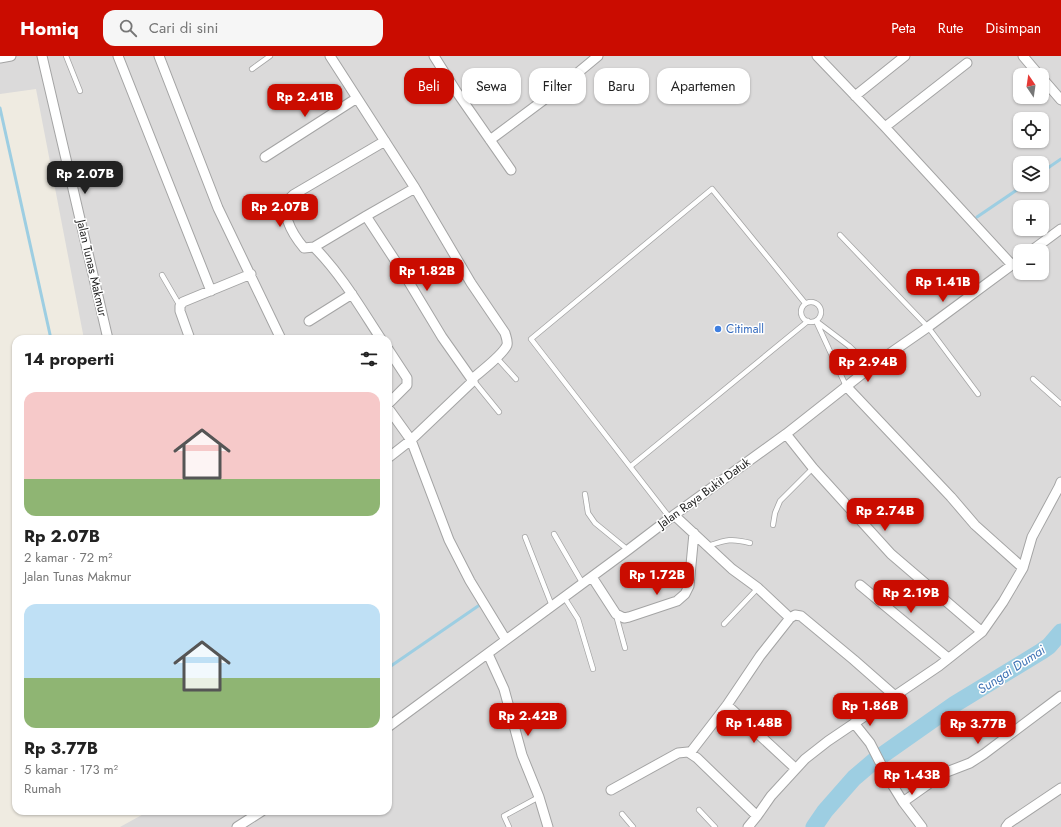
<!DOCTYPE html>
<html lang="id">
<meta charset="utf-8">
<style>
:root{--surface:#fff;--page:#f6f6f6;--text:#222;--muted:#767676;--accent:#ca0c00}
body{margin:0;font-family:Jost,sans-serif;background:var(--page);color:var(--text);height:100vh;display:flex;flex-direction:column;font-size:15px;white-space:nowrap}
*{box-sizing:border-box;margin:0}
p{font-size:13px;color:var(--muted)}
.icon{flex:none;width:22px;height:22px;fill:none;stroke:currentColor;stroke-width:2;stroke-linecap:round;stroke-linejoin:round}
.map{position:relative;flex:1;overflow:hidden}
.sheet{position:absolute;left:12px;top:279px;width:380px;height:480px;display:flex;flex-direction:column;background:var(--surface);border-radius:12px;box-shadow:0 1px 3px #0004}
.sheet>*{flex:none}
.top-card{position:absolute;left:404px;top:12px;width:380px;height:36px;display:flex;gap:8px}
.needle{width:26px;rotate:347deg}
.tools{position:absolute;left:1013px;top:12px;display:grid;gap:8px}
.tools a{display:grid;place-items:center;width:36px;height:36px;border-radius:8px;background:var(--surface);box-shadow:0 1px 3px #0004;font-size:20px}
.price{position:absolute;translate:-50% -34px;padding:0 9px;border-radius:8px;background:var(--accent);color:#fff;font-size:13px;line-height:26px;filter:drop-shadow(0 1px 2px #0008)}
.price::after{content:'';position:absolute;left:50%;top:24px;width:12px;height:9px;margin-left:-6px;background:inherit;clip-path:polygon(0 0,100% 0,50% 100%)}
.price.current{background:#222;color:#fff}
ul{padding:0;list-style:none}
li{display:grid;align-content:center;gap:8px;height:212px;padding:0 12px}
li span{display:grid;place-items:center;height:124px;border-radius:12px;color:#555}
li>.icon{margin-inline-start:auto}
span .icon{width:72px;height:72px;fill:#fffc;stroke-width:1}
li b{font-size:17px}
h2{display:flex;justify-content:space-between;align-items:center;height:48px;padding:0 12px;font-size:17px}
.chip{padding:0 14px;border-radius:12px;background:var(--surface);box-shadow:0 1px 3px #0004;font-size:14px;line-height:36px}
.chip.current{background:var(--accent);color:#fff}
header{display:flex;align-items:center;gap:24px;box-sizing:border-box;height:56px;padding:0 20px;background:var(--accent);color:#fff}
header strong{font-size:19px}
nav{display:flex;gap:22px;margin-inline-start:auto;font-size:14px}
.search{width:280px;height:36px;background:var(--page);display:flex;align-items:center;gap:10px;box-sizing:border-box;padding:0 14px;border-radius:12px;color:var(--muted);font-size:15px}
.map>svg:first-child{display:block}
.residential{fill:#dbdada;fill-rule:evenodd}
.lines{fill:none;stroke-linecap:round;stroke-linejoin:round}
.stream{stroke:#9dcee2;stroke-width:3}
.river{stroke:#9dcee2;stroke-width:17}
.service-casing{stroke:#a4a4a4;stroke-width:6}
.minor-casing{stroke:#a4a4a4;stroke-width:11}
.service{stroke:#fff;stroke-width:4.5}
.minor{stroke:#fff;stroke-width:9}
.shop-dot{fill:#3f7fe0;stroke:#fff;stroke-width:1.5}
.labels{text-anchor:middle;stroke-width:3;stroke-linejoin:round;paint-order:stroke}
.street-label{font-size:12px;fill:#1d1d1d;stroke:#fff}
.shop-label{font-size:12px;fill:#366cbe;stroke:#fff;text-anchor:start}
.water-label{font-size:13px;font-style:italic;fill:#4074b5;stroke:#fff}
</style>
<header>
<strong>Homiq</strong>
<div class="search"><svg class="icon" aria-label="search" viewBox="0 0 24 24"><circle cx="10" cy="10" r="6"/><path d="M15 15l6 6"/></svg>Cari di sini</div>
<nav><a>Peta</a><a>Rute</a><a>Disimpan</a></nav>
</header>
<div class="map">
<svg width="1061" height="771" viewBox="0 0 1061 771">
<rect width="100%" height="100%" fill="#efebe1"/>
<path class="residential" d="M0,0H1061V771H120L149,755H388V283H84L36,33L0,38ZM1020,19H1042V41H1020ZM1020,63H1042V85H1020ZM1020,107H1042V129H1020ZM1020,151H1042V173H1020ZM1020,195H1042V217H1020Z"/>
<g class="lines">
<path class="stream" d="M0,52L51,283
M1042,116L1061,103
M977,161L1024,129
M388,612L481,548"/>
<path class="river" d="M814,771L825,755L854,722L874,705L955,648L1042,595L1049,590L1061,576"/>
<g class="service-casing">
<path id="service" d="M66,0L80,35
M252,13L270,0
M840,179L928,271L978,338
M162,219L180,250
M801 256a10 10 0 1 1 20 0a10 10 0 1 1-20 0Z
M497,302L516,323
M1033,323L1061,348
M473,324L499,356
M846,330L816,265L849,290L871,311
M631,410L808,265
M585,438L588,457L595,467L628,494
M670,462L531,283L712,133L805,247
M773,469L775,457L780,445L813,412
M554,478L583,528
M525,481L552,550
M708,490C726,484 731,482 750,487
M564,541L578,563L593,613
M616,559L625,592
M724,568L758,532
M699,754L715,771
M622,758L633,771
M509,771L504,760L539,741"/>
</g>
<g class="minor-casing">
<path id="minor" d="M42,0L108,283
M118,0L211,235
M159,0L218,152L281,283
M330,0L415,132L471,227L505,277C506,281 508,285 507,289C503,299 480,316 472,323L473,325L411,384L388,402
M434,0L456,35L511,114
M817,0L885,71L1012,209
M1023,0L1039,19
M0,2L11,0
M1042,22L1061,44
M855,40L905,0
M885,71L967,7
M490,84L557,34L598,0
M265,101L357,42
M366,160L404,218L442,281L473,325
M314,191L366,160L415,132
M1031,195L1061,173
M309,265L352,238
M190,283L180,255V250L183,246L251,218
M381,283C360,251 341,218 314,191L304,192C293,179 276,152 293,139L385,85
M388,293L407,322V329L388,348
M846,330L951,441L975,469L1023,512
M388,352L411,384L449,484L470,525L506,584
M786,378L813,412L891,498L982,576
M674,459L732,513L758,532L790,562
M592,521L616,558L624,562L629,561L677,545L685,538L689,530L694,477
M860,529L948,602
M488,598L504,633L522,699L539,741L548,771
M727,649L795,712
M854,667L870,687L887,720L903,746L922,771
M388,671L628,494L674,459L786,378L876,307L928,271L1020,203
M690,697L727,649L760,600L790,562L795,559L801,560L854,604L895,640
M611,734L678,697L688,696L697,702L757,760
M903,746L944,717L970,707L984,698L1061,640
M237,771L262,755
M748,771L757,760L771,740L805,703L828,685L939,610L982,576L1003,546L1023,512L1032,481L1059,431L1061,426
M1006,771L1009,767L1061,732"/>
</g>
<use href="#service" class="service"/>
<use href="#minor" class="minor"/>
</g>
<circle class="shop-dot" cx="718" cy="273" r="4"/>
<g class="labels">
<g class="street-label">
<text transform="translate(92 212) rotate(77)" y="4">Jalan Tunas Makmur</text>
<text transform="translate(704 437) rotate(-36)" y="4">Jalan Raya Bukit Datuk</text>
</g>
<g class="shop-label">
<text x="726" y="277">Citimall</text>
</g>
<g class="water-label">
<text transform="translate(1011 613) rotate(-33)" y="5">Sungai Dumai</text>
</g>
</g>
</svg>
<div class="tools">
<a><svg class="needle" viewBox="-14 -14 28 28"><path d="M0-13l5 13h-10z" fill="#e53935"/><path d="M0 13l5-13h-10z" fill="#767676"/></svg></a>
<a><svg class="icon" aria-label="locate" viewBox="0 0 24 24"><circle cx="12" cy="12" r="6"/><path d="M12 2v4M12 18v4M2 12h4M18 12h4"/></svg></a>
<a><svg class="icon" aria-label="layers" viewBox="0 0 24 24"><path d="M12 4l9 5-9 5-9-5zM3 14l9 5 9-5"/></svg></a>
<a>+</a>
<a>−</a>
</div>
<b class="price" style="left:305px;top:62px">Rp 2.41B</b>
<b class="price current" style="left:85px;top:139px">Rp 2.07B</b>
<b class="price" style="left:280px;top:172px">Rp 2.07B</b>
<b class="price" style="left:427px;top:236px">Rp 1.82B</b>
<b class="price" style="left:943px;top:247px">Rp 1.41B</b>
<b class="price" style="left:868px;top:327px">Rp 2.94B</b>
<b class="price" style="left:885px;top:476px">Rp 2.74B</b>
<b class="price" style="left:657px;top:540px">Rp 1.72B</b>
<b class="price" style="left:911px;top:558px">Rp 2.19B</b>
<b class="price" style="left:870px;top:671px">Rp 1.86B</b>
<b class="price" style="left:528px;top:681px">Rp 2.42B</b>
<b class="price" style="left:754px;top:688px">Rp 1.48B</b>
<b class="price" style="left:978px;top:689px">Rp 3.77B</b>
<b class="price" style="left:912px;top:740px">Rp 1.43B</b>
<div class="top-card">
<a class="chip current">Beli</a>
<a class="chip">Sewa</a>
<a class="chip">Filter</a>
<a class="chip">Baru</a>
<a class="chip">Apartemen</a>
</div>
<section class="sheet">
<h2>14 properti<svg class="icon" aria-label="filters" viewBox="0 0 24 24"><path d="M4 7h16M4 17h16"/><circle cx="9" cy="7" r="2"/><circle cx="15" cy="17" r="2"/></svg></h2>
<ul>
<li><span style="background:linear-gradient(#f6c9c9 70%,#8fb573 0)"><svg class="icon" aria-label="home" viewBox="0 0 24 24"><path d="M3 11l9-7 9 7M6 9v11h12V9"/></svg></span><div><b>Rp 2.07B</b><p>2 kamar · 72 m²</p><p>Jalan Tunas Makmur</p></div></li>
<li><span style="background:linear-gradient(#bfe0f5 60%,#8fb573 0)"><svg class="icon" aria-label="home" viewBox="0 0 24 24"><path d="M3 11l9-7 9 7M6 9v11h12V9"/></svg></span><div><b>Rp 3.77B</b><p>5 kamar · 173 m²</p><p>Rumah</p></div></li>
</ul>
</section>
</div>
